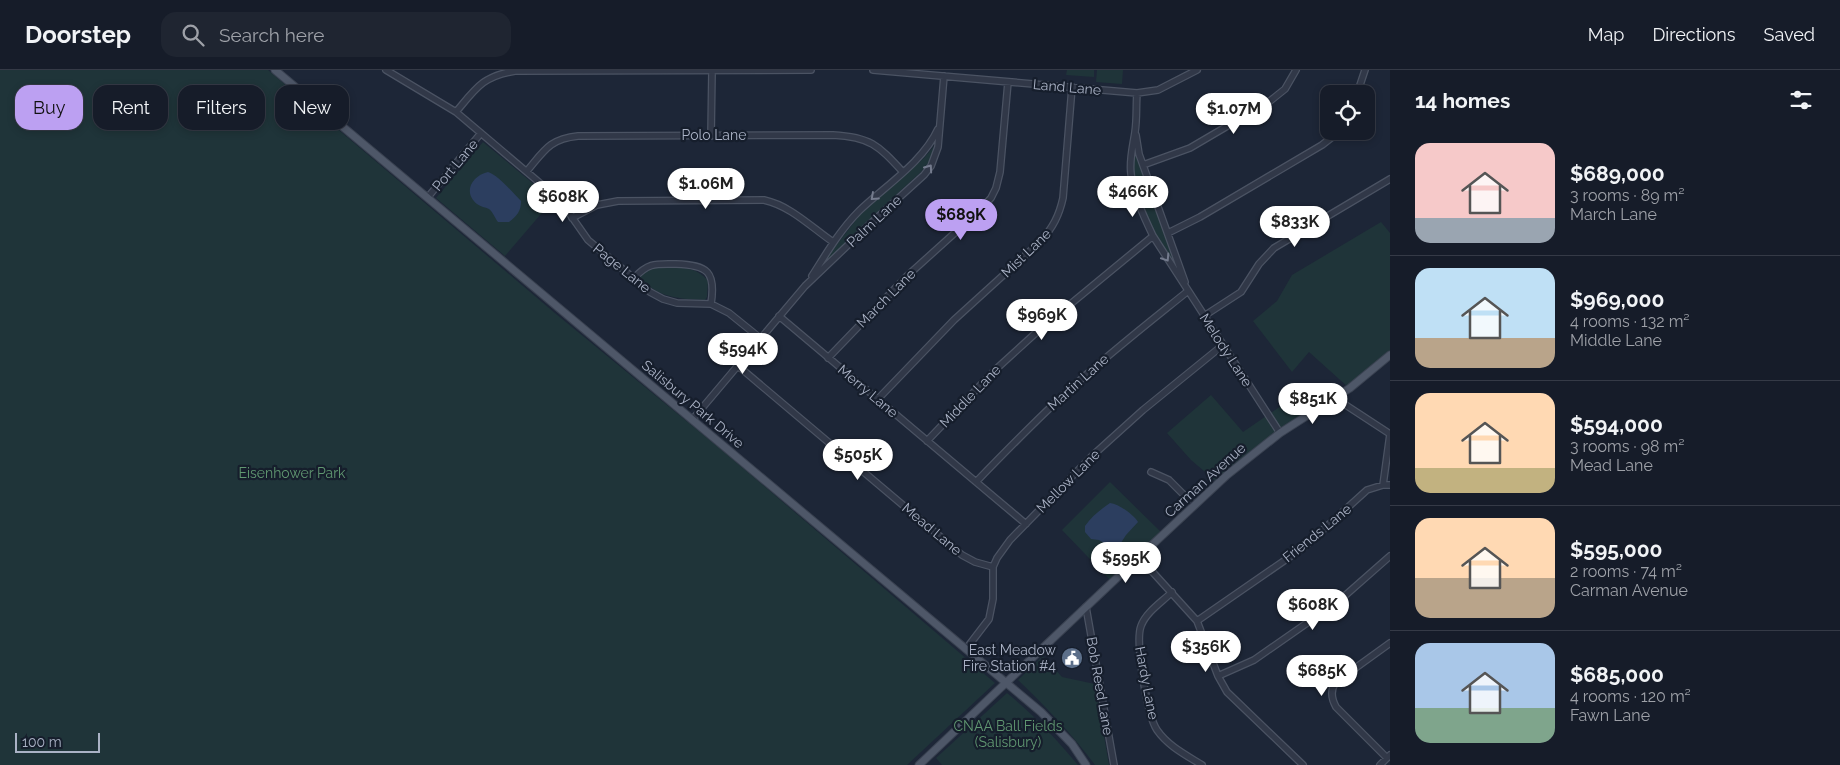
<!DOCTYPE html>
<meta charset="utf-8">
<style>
:root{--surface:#161c29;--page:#1f2531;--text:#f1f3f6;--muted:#9ea1a8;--line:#353a46;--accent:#bca0f2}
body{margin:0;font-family:Raleway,sans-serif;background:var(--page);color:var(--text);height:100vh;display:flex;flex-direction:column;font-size:19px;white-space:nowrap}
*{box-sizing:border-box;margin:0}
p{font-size:16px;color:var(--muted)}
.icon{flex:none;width:28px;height:28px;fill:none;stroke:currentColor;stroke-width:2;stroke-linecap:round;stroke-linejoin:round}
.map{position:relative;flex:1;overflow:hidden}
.side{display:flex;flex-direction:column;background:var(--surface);width:450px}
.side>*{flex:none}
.guide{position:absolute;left:15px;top:15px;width:475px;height:45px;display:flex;gap:10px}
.buttons{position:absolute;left:1320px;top:15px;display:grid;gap:10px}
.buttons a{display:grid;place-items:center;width:55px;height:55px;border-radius:10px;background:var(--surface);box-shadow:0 2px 8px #0003,0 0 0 1px var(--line);font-size:25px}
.scale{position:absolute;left:15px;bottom:12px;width:85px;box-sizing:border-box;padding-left:5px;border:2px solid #aab2c5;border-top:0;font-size:14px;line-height:18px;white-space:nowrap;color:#aab2c5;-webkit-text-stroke:4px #161e2c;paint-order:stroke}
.price{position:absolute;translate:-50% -42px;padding:0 11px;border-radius:18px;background:#fff;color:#222;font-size:16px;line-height:32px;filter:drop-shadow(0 1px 2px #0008)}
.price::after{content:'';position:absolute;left:50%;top:30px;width:15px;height:11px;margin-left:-8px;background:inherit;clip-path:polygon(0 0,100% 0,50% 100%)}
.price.current{background:var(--accent);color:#111}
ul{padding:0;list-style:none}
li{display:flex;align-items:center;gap:15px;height:125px;padding:0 25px}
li+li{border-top:1px solid var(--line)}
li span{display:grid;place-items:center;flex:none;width:140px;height:100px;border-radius:15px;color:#555}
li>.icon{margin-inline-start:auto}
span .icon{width:60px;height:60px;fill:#fffc;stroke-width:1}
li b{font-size:21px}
h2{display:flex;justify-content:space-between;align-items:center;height:60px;padding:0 25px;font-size:21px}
.tag{padding:0 18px;border-radius:15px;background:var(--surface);box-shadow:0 2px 8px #0003,0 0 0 1px var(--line);font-size:18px;line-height:45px}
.tag.current{background:var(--accent);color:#111}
header{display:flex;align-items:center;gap:30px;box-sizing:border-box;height:70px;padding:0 25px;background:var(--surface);border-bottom:1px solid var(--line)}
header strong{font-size:24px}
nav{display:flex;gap:28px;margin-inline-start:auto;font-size:18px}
.search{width:350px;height:45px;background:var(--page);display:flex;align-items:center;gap:12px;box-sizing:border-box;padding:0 18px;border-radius:15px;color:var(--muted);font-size:19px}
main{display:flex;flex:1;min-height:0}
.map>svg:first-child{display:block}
.green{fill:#1f3439}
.water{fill:#2c3e5f}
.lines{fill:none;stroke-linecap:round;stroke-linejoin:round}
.minor-casing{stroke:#4b5363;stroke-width:8}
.major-casing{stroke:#3a4251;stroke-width:9}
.minor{stroke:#313848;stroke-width:5.5}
.major{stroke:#4e5768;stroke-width:7}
.oneway{stroke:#747b8d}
.labels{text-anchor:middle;stroke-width:4.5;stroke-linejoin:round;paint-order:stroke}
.street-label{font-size:14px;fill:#aab2c5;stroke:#161e2c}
.park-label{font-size:14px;fill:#609771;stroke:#161e2c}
.poi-label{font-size:14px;fill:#aab2c5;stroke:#161e2c;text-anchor:end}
</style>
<header>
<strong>Doorstep</strong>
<div class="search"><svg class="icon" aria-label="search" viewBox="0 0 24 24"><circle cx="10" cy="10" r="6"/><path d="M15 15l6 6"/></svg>Search here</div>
<nav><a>Map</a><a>Directions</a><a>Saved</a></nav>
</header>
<main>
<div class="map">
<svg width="1390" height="695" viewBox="0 0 1390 695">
<rect width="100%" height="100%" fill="#1d2637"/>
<path class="green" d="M0,0H268L556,244L723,381L995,613L907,695H0Z
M1067,0H1094V7L1066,5Z
M1097,0H1123L1122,14L1096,12Z
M1136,65L1186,217C1167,187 1133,140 1132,104C1132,92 1135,78 1136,65Z
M483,72L553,130L505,186L436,128Z
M934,76L929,92L921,102L864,154L825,193L824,191L859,146L924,88Z
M1381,152L1390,163V284L1349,318L1309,282L1292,302L1253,251L1277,231L1292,205Z
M654,198C673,198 695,194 708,211L707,227L705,230C681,229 656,228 640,207L649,199Z
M1307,318L1325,333L1217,412L1191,390L1167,363L1211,325L1243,362Z
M1110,412L1163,464L1112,512L1062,460Z
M1043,586L1062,607L1095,614L1109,695H1095C1072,664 1046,637 1018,610Z
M1007,623C1034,645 1056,669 1078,695H942L936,688Z"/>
<path class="water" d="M488,102C498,105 513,123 521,131C521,141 517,146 509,152H498C495,148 493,142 489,139C485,137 481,137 477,134C463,123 471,106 488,102Z
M1110,433C1119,434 1134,445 1138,452L1126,465L1117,479H1114L1099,470L1091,469L1085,462V456C1092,446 1100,440 1110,433Z"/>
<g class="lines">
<g class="minor-casing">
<path id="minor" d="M386,0L456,42L560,130L588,170L650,222L663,229L677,233L711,234L729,243L760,268
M873,0L1137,23L1158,20L1197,0
M1137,23C1136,36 1137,49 1135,62C1133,76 1129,90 1131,104C1134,126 1144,147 1153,166L1280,363
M1357,24L1365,0
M456,42C476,18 483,6 515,1L811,0
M1136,65L1139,84L1185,212
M711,66L712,1
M1143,95L1190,78L1270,31L1285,19L1296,0
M527,101C544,81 549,69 578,66L833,65C870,67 878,75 902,101
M428,127L481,63
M572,148L597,135L618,131L764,130C791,136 811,157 833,172
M1168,163L1200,147L1322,75L1340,61
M812,206C826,184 840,160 859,141C885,116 923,92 938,59
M634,208C649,192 656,194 676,194C708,195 716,202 711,234
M779,246L1026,454
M1204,246L1241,222L1259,194L1274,178L1390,109
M828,288L907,206L978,142L991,128L996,118L1000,102L1008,12
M737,295L962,485L975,492L993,497
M1335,328L1390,364
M878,329L954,250L1041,171C1053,157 1059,146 1063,128L1072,17
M692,350L805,216L870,154L924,105L931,96L938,77L944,6
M927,371L994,301L1039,260L1153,166
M1151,402L1169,410L1194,435
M976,412C1006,381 1036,350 1068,321C1106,286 1147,254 1188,221
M1383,415L1390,364
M1139,487L1197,551L1218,606L1227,622L1303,695
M1172,522C1162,532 1146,542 1141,556C1135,572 1147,645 1157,660C1168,676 1186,685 1202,695
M1086,537L1114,695
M1197,551L1304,477L1367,420L1383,415H1390
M966,579L989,549L993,529V497L997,488L1010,470L1092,386L1143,340L1223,275
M1218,606L1254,590L1340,530L1390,486
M1387,688L1336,637C1331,628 1330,620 1336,612L1390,573
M1380,695L1390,685"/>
</g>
<g class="major-casing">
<path id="major" d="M275,0L1041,642L1072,674L1086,695
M919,695L1139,487L1227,405L1280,363L1350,318L1390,285"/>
</g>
<use href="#minor" class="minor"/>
<use href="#major" class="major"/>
</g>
<defs><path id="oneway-chevron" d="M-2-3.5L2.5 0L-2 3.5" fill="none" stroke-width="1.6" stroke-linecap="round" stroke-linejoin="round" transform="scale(1.25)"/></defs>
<g class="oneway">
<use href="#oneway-chevron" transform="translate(929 98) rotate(-55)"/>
<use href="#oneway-chevron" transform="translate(874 127) rotate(138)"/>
<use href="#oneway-chevron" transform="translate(1166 188) rotate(57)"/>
</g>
<defs>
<g id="civic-disc" transform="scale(1.125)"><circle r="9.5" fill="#5c6f8a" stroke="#161e2c"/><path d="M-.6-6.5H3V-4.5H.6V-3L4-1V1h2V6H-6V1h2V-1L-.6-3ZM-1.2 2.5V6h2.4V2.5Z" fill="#fff"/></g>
</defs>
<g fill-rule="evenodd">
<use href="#civic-disc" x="1072" y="588"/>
</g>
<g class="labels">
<g class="street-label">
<text transform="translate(1067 17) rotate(5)" y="5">Land Lane</text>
<text x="714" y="70">Polo Lane</text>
<text transform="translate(455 95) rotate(-50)" y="5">Port Lane</text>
<text transform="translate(874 151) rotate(-43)" y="5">Palm Lane</text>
<text transform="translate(1026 183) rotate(-44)" y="5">Mist Lane</text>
<text transform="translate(622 198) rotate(39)" y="5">Page Lane</text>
<text transform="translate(886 228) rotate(-45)" y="5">March Lane</text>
<text transform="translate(1226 280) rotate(57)" y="5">Melody Lane</text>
<text transform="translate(1078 312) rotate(-42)" y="5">Martin Lane</text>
<text transform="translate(868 321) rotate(40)" y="5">Merry Lane</text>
<text transform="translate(970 326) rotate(-46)" y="5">Middle Lane</text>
<text transform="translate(693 334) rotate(40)" y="5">Salisbury Park Drive</text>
<text transform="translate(1205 410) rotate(-42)" y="5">Carman Avenue</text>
<text transform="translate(1068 411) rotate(-45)" y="5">Mellow Lane</text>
<text transform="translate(932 459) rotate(40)" y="5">Mead Lane</text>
<text transform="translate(1317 463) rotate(-39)" y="5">Friends Lane</text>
<text transform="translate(1147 613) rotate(79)" y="5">Hardy Lane</text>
<text transform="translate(1100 616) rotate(80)" y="5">Bob Reed Lane</text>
</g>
<g class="park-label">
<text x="292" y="408">Eisenhower Park</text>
<text x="1008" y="661">CNAA Ball Fields<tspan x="1008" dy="16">(Salisbury)</tspan></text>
</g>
<g class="poi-label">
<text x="1056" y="585">East Meadow<tspan x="1056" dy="16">Fire Station #4</tspan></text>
</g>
</g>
</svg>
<div class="buttons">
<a><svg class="icon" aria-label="locate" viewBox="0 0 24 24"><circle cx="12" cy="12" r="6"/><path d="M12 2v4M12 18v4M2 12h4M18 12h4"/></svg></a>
</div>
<div class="scale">100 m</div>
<b class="price" style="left:1234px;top:65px">$1.07M</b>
<b class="price" style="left:706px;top:140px">$1.06M</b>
<b class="price" style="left:1133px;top:148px">$466K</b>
<b class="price" style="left:563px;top:153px">$608K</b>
<b class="price current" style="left:961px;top:171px">$689K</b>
<b class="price" style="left:1295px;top:178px">$833K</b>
<b class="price" style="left:1042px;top:271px">$969K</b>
<b class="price" style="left:743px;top:305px">$594K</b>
<b class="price" style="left:1313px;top:355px">$851K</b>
<b class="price" style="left:858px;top:411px">$505K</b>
<b class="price" style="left:1126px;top:514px">$595K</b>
<b class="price" style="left:1313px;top:561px">$608K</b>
<b class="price" style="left:1206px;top:603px">$356K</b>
<b class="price" style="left:1322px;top:627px">$685K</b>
<div class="guide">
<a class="tag current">Buy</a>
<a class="tag">Rent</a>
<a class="tag">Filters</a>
<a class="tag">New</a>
</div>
</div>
<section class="side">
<h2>14 homes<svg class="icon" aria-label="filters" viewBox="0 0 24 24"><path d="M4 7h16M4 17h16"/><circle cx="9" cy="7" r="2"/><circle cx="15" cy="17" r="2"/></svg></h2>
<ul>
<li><span style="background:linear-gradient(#f6c9c9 75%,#9aa5b1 0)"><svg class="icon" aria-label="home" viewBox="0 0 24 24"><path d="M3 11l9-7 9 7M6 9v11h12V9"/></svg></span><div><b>$689,000</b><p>3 rooms · 89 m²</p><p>March Lane</p></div></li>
<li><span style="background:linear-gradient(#bfe0f5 70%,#b9a48a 0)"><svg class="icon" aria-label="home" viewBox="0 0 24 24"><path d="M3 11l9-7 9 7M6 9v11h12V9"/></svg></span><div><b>$969,000</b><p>4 rooms · 132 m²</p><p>Middle Lane</p></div></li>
<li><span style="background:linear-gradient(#ffd9b3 75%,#c2b280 0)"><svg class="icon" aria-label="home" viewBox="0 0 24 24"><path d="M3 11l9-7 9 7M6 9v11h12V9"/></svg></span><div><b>$594,000</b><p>3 rooms · 98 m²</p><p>Mead Lane</p></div></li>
<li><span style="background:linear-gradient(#ffd9b3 60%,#b9a48a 0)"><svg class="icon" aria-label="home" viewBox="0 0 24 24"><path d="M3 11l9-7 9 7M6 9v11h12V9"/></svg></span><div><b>$595,000</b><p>2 rooms · 74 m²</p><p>Carman Avenue</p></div></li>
<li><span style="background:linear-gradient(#a9c7e8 65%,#7fa58c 0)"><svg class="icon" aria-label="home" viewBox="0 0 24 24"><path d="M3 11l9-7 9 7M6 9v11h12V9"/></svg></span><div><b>$685,000</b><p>4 rooms · 120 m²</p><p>Fawn Lane</p></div></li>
</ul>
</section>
</main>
